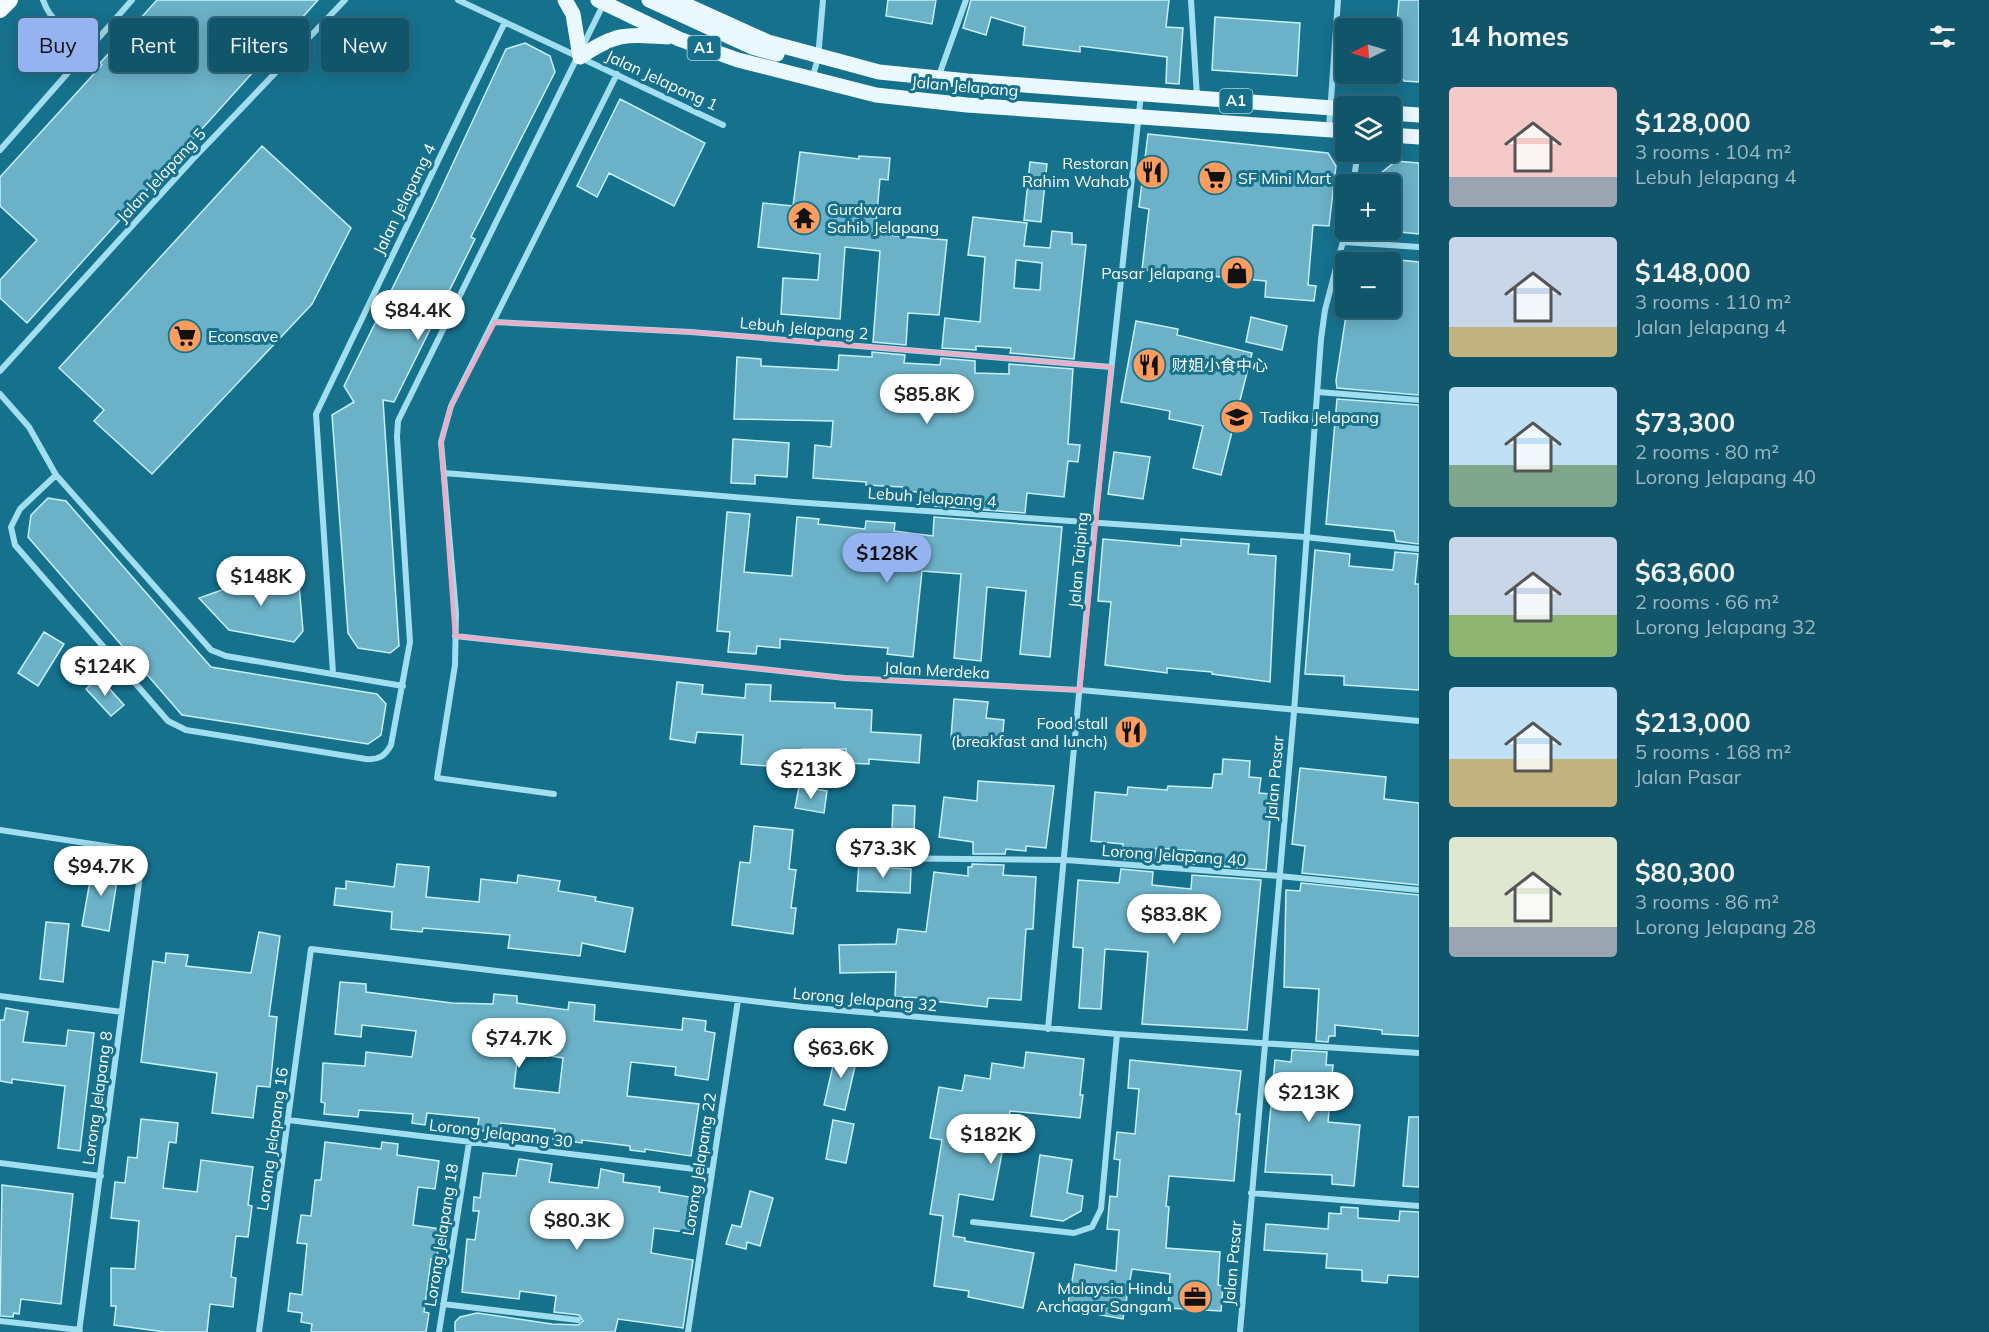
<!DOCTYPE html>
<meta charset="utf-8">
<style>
:root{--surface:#10556a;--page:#195b70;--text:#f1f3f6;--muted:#9cb7c1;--line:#306b7e;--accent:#95b2f1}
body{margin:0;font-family:Mulish,"Noto Sans SC",sans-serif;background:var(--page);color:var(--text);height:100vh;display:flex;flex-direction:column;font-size:22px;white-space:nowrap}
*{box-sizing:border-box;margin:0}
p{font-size:20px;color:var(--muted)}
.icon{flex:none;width:33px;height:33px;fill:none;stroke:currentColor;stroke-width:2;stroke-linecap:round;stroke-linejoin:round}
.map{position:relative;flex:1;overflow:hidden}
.sheet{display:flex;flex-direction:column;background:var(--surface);width:570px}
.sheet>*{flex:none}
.banner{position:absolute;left:18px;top:18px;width:570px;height:54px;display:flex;gap:12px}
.needle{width:39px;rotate:265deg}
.buttons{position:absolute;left:1335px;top:18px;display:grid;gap:12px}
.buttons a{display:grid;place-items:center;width:66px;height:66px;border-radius:6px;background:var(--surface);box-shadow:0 3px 15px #0003,0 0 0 2px var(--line);font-size:30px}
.price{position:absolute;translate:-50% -51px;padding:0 14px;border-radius:21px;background:#fff;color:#222;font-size:20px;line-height:39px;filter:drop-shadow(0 2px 3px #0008)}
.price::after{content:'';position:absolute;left:50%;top:36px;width:18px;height:14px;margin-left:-9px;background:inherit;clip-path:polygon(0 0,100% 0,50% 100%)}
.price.selected{background:var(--accent);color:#111}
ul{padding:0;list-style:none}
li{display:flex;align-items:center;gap:18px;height:150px;padding:0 30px}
li span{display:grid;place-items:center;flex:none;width:168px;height:120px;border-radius:6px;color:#555}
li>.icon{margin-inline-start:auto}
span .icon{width:72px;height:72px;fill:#fffc;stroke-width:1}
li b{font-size:26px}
h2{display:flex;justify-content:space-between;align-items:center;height:72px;padding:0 30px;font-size:26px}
.chip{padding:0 21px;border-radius:6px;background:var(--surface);box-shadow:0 3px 15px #0003,0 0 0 2px var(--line);font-size:21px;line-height:54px}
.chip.selected{background:var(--accent);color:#111}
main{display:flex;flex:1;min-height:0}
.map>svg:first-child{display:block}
.building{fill:#6bb1c7;stroke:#c7f0fb;stroke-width:1.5;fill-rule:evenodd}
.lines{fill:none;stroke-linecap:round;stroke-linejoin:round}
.minor{stroke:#a1deef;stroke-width:6}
.primary{stroke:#e9f9ff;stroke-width:15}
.trunk{stroke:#f4fcff;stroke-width:16}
.marked{fill:none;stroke:#eaaec6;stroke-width:4.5;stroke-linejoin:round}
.labels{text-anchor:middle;stroke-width:6;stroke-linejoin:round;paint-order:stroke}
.shield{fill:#16718d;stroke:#b9d4dd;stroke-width:1.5}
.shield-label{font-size:15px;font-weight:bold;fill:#fff}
.street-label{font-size:16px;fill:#fff;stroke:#16718d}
.poi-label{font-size:16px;fill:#fff;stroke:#16718d;text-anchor:start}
</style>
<main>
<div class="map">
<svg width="1419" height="1332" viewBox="0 0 1419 1332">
<rect width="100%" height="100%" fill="#16718d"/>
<path class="building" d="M157,0H318L27,323L0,298V280L37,240L0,206V177L102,65L100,63Z
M888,0H936L932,24L886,16Z
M971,0H1169L1166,27L1183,28L1179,84L1166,83L1167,57L1080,46V52L1023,45L1025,27L991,17L986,35L963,28Z
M1399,0H1419V82L1404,81L1393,67Z
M1215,17L1300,23L1297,76L1212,70Z
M525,43L550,56L555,72L471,237L475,239L394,402L383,400L399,646L390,653L358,648L348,633L332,415L354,402L344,386L436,200L506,49Z
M620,99L705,143L674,206L609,173L597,197L577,186Z
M1148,134L1328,153L1336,166L1329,226L1313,225L1308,285L1316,286L1314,301L1265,297L1266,281L1142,270L1149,209L1139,207Z
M262,146L351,228L312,304L152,474L94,421L104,410L59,368Z
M800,152L859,159V156L890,158L888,180L880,179L875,234L947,240L939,315L908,313L906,345L873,342L880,251L845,247L840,319L781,314L783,278L818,280L820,254L758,247L763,203L793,206Z
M1396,161L1419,163V234L1390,231V184H1380L1381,173Z
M1030,162L1047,164L1041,222L1024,220Z
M973,217L1027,223L1024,246L1050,248L1052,231L1072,233V244L1086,245L1074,359L1010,353L1011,348L976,346V350L942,348L945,318L980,322L985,257L968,255ZM1016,260L1042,263L1040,290L1014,288Z
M1390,259L1419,262V395L1337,388L1336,381L1347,309L1390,312Z
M1251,317L1287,326L1282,350L1246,342Z
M1136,321L1178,329L1177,335L1252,353L1221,475L1193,468L1203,426L1169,419L1170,411L1121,402Z
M872,352L905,355L904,363L940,365L941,358L975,361V373L1009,374V364L1073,369L1068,444L1080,445L1078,462L1068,461L1064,497L1027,493L1025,513L935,506L936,500L932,499V493L903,491V487L866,485V482L813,478L815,445L831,447L833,421L734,419L737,357L761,359V366L838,370L839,355L872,357Z
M1337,399L1419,405V544L1396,541L1394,531L1326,524Z
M733,439L789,443L787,477L755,475V484L731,483Z
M1114,452L1150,457L1143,499L1108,494Z
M48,498L66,501L211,667L377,694L386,704L381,735L368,744L182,715L28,537L31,515Z
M727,512L750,514L744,572L792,576L797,517L819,519L818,524L865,529L866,521L895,523L894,531L933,536L934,517L1062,527L1050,657L1020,654L1026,591L987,587L981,661L954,658L961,574L922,571L913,657L887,654L888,648L780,639V648L757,646L756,654L728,652L730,632L717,631Z
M1103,539L1181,546V539L1249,544L1248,554L1276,556L1270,682L1212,674V672L1167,668V673L1105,665L1111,602L1098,601Z
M1315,550L1350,554L1349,566L1393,570L1395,552L1418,554L1415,584H1419V690L1344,685V676L1305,674Z
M298,573L303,631L294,642L229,630L199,598L267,574Z
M44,632L64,644L38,686L18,673Z
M99,677L124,705L111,716L86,689Z
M677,682L703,685L702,694L745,698L746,684L771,685L770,701L835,703V708L872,710L871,732L921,735L919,763L869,759V764L846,763V749H802L801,763L767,761V766L741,764L743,735L697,732L695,743L670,739Z
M954,699L988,702L986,718L1004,720L1002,742L951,738Z
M1223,759L1250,761L1249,777L1261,778L1259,793L1272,794L1266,870L1193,864L1195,851L1156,848L1154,861L1122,859L1123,844L1091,841L1095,792L1127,795L1128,787L1167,790L1168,786L1212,788L1214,774H1222Z
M1300,768L1386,777L1384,799L1419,803V885L1302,873L1305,846L1292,844Z
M978,781L1054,786L1046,848L1026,846V851L1006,849L1005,854H973V842L939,837L944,797L977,801Z
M799,787L827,791L824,813L795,808Z
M893,805L915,806L914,832L892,831Z
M754,826L793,830L789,869L796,870L791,908H796L793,934L732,925L740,862L750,863Z
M864,831L882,834L879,853L860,851Z
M859,862L877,863L876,867L911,869L910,893L857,891Z
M93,864L119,868L109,931L82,926Z
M397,864L429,867L426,897L479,902L481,879L517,883L518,875L560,881L558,891L596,897L595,901L633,908L625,952L582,943L580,956L508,948L510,935L423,928L422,932L391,929L392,912L334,905L336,888L346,889V881L394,887Z
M972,864L1004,865L1003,875L1036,877L1033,929H1026L1021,1000L988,998L987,1007L924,1000V998L895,997L896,972L840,973L839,945L896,944L898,929L926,932L934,872L968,876V867H972Z
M1121,869L1153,872L1152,885L1191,889L1192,875L1261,880L1247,1030L1142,1024L1148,952L1105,949L1101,1009L1079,1008L1083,948L1073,947L1078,880L1119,883Z
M1301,883L1419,895V1036L1382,1034V1030L1335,1025V1036H1329L1328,1042L1316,1041L1319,989L1284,987L1286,890L1300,891Z
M46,922L69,924L63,982L40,979Z
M259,932L280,936L269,1016L277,1017L270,1087L257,1086L253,1118L212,1113L217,1073L141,1062L153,961L165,963L166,953L188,955L186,966L251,973Z
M340,982L366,984V992L452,1003L493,1004L494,994L517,996V1003L568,1010L569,1002L595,1005L594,1021L682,1030L683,1018L706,1021L705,1031L715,1033L708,1080L675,1075L676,1067L631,1062L627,1096L699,1104L691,1156L645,1149V1152L630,1150V1146L582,1140V1143L553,1139L555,1129L501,1123L500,1133L477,1130L479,1118L427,1113L425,1125L412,1123L413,1114L359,1110L358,1117L324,1114L325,1103L321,1102L323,1063L365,1066L366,1052L412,1057L416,1031L362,1025L361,1037L335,1034ZM518,1051L563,1058L559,1093L514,1088Z
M6,1008L28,1012L23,1042L66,1046L68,1030L94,1033L80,1151L58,1148L65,1086L12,1079V1083L0,1081V1020H4Z
M837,1048L858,1053L845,1110L824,1105Z
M1292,1050L1327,1052L1326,1065H1333L1328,1122L1360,1125L1354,1186L1332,1184V1175L1265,1172L1275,1060L1291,1062Z
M1026,1052L1084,1059L1080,1095H1083L1080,1118L1010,1111L993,1200L959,1194L953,1236L965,1238V1241L1034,1253L1023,1308L968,1297L969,1291L934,1286L943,1216L930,1214L942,1140L930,1138L939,1087L962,1091L965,1075L990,1079L992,1063L1024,1068Z
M1130,1060L1241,1071L1236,1114H1240L1234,1181L1169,1176L1166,1206L1169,1207L1166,1248L1220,1252L1218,1285L1223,1286L1221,1311L1168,1308L1170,1274L1132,1269L1123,1319L1067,1309L1075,1264L1116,1271L1119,1230L1107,1229L1110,1196L1117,1197L1120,1160L1114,1159L1117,1132L1135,1134L1139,1089L1128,1088Z
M1409,1117H1419V1187L1403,1186Z
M141,1119L178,1123L176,1143L169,1142L163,1188L197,1192L201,1160L253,1167L248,1205L252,1206L248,1237L236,1236L231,1277L236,1278L233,1307L210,1304L207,1332H165L114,1325L116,1306H111V1268L135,1269L139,1221L111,1218L115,1182L125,1183L128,1157L137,1158Z
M833,1120L854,1124L846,1163L826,1159Z
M325,1142L381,1149L382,1142L398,1144L397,1155L439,1161L435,1189L418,1187L413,1225L440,1229L437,1260L431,1259L424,1312L429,1313L426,1332H311L312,1324L301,1322L302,1313L288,1311L290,1293L302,1295L307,1244L297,1243L301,1215L311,1216L315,1180H321Z
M1040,1155L1072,1160L1067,1193L1083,1196L1081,1211L1063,1221L1031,1216Z
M519,1159L552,1164L549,1182L598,1188L601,1169L624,1174L623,1182L660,1187L659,1192L696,1198L691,1233L654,1228L651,1253L693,1260L683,1328L618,1319L615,1332H455V1322L460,1317L477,1313L552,1324L578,1325L583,1321L579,1315L554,1312L556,1296L520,1291L519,1299L462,1292L467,1239L475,1240L479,1211H473L474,1197L480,1198L483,1173L516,1176Z
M2,1185L73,1194L61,1304L21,1299L19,1314L14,1313L13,1317L0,1316Z
M750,1191L773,1198L760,1246L747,1242L746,1249L726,1244L732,1225L741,1227Z
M1341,1207L1358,1208V1218L1399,1221L1400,1211L1419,1212V1277L1388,1275L1387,1283L1362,1281V1270L1326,1268L1327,1254L1264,1250L1266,1224L1328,1229L1329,1213L1341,1214Z"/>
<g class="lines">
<path class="minor" d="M43,0C53,28 71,30 96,41
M458,0L723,125
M1191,0L1197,97
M938,78L966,0
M812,79L818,58L823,0
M1329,128L1338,0
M0,150L132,0
M1353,184L1358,152
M1344,242L1419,247
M495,322L691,332L1111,367
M0,371L192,160L345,0
M1318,392L1419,400
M0,394L29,427L56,475L211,650L226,656L403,686
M444,473L794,502L1305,537L1419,549
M56,475L20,509L11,527L15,545L168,721L186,730L366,759C379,760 385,756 391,745L410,642L397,437L398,421L604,3
M455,636L845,678L1080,690L1419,721
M333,673L316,414L505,22
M554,794L437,778L455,665L456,613L441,442L451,406L617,74
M0,830L125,849L134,852L141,868L79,1332
M844,850L863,858L1066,860L1279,876L1419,890
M0,996L122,1012
M1048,1029L1095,521L1141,94
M288,1120L711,1171
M0,1163L101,1176
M1251,1193L1419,1206
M973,1222L1074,1233L1092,1227L1101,1209L1117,1034
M443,1304L578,1320
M0,1321L80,1330
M259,1332L311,949L803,1007L1117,1034L1419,1053
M439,1332L469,1143
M688,1332L738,1000
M1240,1332L1294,712L1321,339L1325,310L1346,230"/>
<path class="primary" d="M565,0L573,14L580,57C616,33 625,34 667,37
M598,0L679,39L738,60L876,95L967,105L1346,131
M649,0L752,47L777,54
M675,0L768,42L879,72L968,81L1346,109
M1390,113L1419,115
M1390,135L1419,137"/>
<path class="trunk" d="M0,10L10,0"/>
</g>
<path class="marked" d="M495,322L691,332L1111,367L1080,690L845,678L455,636L441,442L451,406Z"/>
<defs>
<g id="restaurant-disc" transform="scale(1.725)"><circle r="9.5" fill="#ff9d5f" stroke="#16718d"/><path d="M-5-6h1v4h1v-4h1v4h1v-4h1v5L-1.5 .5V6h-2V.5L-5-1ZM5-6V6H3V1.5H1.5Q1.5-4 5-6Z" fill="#111"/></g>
<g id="supermarket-disc" transform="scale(1.725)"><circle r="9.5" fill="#ff9d5f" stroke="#16718d"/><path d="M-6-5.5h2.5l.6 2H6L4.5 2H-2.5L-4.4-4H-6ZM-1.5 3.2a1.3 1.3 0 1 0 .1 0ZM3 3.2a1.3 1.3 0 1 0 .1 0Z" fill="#111"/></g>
<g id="temple-disc" transform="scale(1.725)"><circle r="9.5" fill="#ff9d5f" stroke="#16718d"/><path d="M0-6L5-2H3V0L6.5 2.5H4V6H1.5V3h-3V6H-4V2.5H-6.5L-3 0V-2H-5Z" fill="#111"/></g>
<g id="shop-disc" transform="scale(1.725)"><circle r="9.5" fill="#ff9d5f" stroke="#16718d"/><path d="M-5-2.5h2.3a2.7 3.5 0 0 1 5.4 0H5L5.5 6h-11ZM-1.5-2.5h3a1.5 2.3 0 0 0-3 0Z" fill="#111"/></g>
<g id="school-disc" transform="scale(1.725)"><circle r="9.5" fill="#ff9d5f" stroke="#16718d"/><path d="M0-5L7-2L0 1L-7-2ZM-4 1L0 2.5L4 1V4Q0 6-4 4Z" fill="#111"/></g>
<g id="office-disc" transform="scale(1.725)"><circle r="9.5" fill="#ff9d5f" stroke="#16718d"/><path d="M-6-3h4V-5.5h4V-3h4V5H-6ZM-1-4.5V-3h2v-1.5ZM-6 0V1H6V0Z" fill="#111"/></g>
</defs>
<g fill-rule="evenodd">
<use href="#restaurant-disc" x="1152" y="172"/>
<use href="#supermarket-disc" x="1215" y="178"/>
<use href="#temple-disc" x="804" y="218"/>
<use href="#shop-disc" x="1237" y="273"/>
<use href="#supermarket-disc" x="185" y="336"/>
<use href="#restaurant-disc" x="1149" y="365"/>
<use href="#school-disc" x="1237" y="417"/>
<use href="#restaurant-disc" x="1131" y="732"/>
<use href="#office-disc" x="1195" y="1297"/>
</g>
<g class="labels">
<g class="shield">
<rect x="687.5" y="36" width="33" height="24" rx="4.5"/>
<rect x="1219.5" y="89" width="33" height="24" rx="4.5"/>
</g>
<g class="shield-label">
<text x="704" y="53">A1</text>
<text x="1236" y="106">A1</text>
</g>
<g class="street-label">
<text transform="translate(662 80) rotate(25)" y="6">Jalan Jelapang 1</text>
<text transform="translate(965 86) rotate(5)" y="6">Jalan Jelapang</text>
<text transform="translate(161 175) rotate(-47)" y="6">Jalan Jelapang 5</text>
<text transform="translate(404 199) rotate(-64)" y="6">Jalan Jelapang 4</text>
<text transform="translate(804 328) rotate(5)" y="6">Lebuh Jelapang 2</text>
<text transform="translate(932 497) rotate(4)" y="6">Lebuh Jelapang 4</text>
<text transform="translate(1078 560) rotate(-85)" y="6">Jalan Taiping</text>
<text transform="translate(937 670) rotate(3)" y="6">Jalan Merdeka</text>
<text transform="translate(1274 778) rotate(-85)" y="6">Jalan Pasar</text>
<text transform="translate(1174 855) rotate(4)" y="6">Lorong Jelapang 40</text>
<text transform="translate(865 999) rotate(5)" y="6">Lorong Jelapang 32</text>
<text transform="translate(97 1098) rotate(-82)" y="6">Lorong Jelapang 8</text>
<text transform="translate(501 1133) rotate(7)" y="6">Lorong Jelapang 30</text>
<text transform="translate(272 1139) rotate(-82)" y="6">Lorong Jelapang 16</text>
<text transform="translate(699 1164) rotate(-81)" y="6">Lorong Jelapang 22</text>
<text transform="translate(441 1235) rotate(-81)" y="6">Lorong Jelapang 18</text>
<text transform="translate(1232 1263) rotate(-85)" y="6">Jalan Pasar</text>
</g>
<g class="poi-label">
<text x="1129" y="169" text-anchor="end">Restoran<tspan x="1129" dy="18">Rahim Wahab</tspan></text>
<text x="1238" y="184">SF Mini Mart</text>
<text x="827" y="215">Gurdwara<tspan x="827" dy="18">Sahib Jelapang</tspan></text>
<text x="1214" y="279" text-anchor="end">Pasar Jelapang</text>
<text x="208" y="342">Econsave</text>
<text x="1172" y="371">财姐小食中心</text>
<text x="1260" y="423">Tadika Jelapang</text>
<text x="1108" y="729" text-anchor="end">Food stall<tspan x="1108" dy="18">(breakfast and lunch)</tspan></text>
<text x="1172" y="1294" text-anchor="end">Malaysia Hindu<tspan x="1172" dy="18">Archagar Sangam</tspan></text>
</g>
</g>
</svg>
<div class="buttons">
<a><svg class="needle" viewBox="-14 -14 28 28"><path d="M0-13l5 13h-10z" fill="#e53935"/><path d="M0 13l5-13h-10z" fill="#9cb7c1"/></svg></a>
<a><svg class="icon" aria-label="layers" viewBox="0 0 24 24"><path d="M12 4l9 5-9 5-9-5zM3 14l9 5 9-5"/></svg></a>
<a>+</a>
<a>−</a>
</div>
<b class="price" style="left:418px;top:341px">$84.4K</b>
<b class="price" style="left:927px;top:425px">$85.8K</b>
<b class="price selected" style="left:887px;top:584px">$128K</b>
<b class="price" style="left:261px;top:607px">$148K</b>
<b class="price" style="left:105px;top:697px">$124K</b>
<b class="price" style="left:811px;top:800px">$213K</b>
<b class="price" style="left:883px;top:879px">$73.3K</b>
<b class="price" style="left:101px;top:897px">$94.7K</b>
<b class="price" style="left:1174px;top:945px">$83.8K</b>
<b class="price" style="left:519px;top:1069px">$74.7K</b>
<b class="price" style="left:841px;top:1079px">$63.6K</b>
<b class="price" style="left:1309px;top:1123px">$213K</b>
<b class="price" style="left:991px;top:1165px">$182K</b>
<b class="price" style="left:577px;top:1251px">$80.3K</b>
<div class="banner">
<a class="chip selected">Buy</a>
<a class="chip">Rent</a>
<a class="chip">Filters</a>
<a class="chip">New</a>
</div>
</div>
<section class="sheet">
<h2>14 homes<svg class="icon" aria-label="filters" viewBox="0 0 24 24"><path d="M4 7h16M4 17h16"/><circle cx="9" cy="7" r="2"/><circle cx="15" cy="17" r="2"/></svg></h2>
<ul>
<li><span style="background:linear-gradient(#f6c9c9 75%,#9aa5b1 0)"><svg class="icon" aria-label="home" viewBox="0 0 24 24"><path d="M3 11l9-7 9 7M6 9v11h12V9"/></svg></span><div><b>$128,000</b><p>3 rooms · 104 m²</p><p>Lebuh Jelapang 4</p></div></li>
<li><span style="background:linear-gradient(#c9d6e8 75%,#c2b280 0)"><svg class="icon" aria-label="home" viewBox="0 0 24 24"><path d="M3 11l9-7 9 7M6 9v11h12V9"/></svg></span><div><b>$148,000</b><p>3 rooms · 110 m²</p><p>Jalan Jelapang 4</p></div></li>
<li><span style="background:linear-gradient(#bfe0f5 65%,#7fa58c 0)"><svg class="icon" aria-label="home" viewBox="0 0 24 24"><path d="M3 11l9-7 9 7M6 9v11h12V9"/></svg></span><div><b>$73,300</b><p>2 rooms · 80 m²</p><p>Lorong Jelapang 40</p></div></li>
<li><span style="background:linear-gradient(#c9d6e8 65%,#8fb573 0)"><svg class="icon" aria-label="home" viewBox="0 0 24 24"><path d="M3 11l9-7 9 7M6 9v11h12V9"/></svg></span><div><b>$63,600</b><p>2 rooms · 66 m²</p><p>Lorong Jelapang 32</p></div></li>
<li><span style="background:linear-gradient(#bfe0f5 60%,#c2b280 0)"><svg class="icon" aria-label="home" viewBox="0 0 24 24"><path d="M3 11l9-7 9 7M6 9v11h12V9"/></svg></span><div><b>$213,000</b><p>5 rooms · 168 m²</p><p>Jalan Pasar</p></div></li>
<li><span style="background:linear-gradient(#dfe7d0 75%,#9aa5b1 0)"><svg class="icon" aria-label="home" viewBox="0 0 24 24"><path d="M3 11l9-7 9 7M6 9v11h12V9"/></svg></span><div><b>$80,300</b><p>3 rooms · 86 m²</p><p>Lorong Jelapang 28</p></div></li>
</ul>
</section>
</main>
